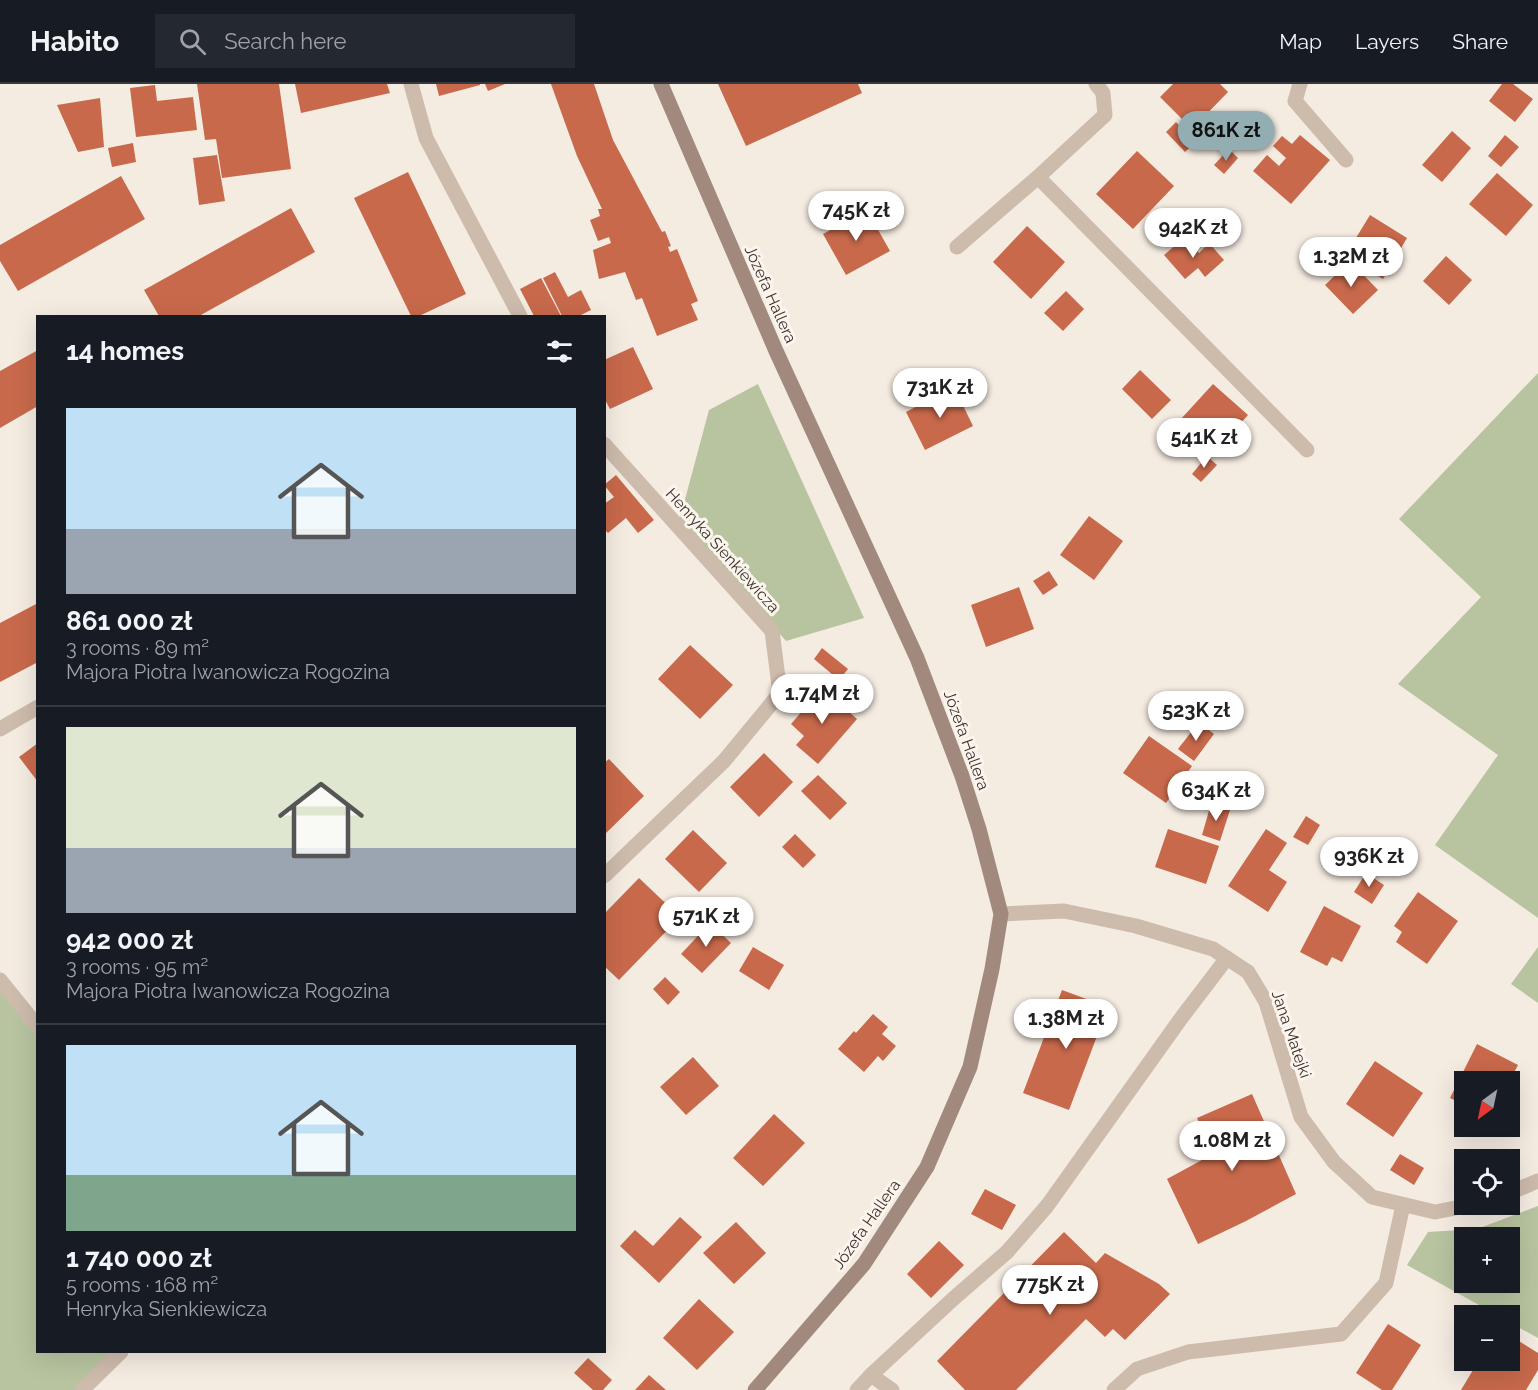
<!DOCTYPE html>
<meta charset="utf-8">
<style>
:root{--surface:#171b24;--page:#242831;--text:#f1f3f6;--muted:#9ea1a6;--line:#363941;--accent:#92aeb2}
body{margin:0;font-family:Raleway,sans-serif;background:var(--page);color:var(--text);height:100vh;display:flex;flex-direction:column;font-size:22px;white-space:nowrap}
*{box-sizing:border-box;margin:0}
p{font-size:20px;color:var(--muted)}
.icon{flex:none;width:33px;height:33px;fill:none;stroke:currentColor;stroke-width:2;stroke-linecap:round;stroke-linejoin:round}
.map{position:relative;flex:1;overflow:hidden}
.side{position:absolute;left:36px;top:231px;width:570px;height:1038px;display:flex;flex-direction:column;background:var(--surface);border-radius:0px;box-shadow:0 6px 24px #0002}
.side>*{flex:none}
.needle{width:39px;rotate:213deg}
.controls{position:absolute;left:1454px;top:987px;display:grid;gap:12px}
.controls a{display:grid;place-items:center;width:66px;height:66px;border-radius:0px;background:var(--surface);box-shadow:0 6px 24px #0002;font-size:30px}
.price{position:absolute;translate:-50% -51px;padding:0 14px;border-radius:21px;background:#fff;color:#222;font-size:20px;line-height:39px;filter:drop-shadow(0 2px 3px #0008)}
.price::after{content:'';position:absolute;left:50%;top:36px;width:18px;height:14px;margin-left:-9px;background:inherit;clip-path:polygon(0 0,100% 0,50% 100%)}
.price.current{background:var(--accent);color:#111}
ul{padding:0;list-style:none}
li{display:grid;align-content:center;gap:12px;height:318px;padding:0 30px}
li+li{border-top:2px solid var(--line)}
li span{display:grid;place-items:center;height:186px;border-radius:0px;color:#555}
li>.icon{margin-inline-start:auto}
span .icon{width:108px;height:108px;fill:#fffc;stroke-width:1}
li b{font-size:26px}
h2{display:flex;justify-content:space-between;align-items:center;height:72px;padding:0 30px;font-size:26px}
header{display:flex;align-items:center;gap:36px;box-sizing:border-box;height:84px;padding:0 30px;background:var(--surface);border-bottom:2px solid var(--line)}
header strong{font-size:28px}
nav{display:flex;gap:33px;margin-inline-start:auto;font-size:21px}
.search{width:420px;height:54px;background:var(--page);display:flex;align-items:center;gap:15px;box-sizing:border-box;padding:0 21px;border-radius:0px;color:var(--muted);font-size:22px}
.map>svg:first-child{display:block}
.green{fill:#b8c4a0;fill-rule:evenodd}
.building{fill:#c8694b}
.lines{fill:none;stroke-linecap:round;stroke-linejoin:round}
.lane{stroke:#cdbbac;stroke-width:15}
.street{stroke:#cdbbac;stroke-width:15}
.secondary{stroke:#a18a7d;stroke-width:15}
.labels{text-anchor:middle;stroke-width:6;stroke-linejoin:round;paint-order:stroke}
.street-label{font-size:16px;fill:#3b302b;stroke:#fbf5ee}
</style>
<header>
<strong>Habito</strong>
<div class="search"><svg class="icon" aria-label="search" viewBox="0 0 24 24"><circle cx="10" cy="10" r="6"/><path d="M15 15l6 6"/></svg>Search here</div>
<nav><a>Map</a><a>Layers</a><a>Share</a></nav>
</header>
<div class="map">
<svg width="1538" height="1306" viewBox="0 0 1538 1306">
<rect width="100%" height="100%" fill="#f4ebe1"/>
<path class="green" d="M1538,289V834L1435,761L1498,671L1398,600L1481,513L1399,435Z
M758,300L864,534L786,557L680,434L709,326Z
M1538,863V919L1511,900Z
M0,896L37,943L38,1268H121L82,1306H0Z
M1538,1122V1254L1509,1238V1232L1497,1231L1407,1181L1428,1148L1477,1145ZM1464,1154H1509V1198H1464Z"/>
<path class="building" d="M197,0H279L291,85L222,94L216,55L205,56Z
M295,0H387L390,9L301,29Z
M436,0H480V1L439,12Z
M485,0H505L488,7Z
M551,0H594L613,56L662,148L665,147L671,162L668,163L670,168L677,165L698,217L691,220L698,236L657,252L642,214L636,216L625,188L599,195L593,166L611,159L609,153L598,157L590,136L600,132L598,125H602L577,72Z
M718,0H858L862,9L746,62Z
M1173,0H1220L1228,8L1192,45L1160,13Z
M1502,0H1513L1533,15L1515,38L1489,17Z
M155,1L157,17L193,13L197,46L136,53L130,4Z
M100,14L104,63L78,68L57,21Z
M1176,38L1195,58L1185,68L1166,48Z
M1452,47L1471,64L1442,98L1422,81Z
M1300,51L1330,76L1291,120L1253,87L1267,71L1279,82L1286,74L1273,62L1282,52L1292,60Z
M1505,51L1519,63L1501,83L1488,72Z
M133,59L136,78L112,83L108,64Z
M1229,65L1238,74L1224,90L1214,81Z
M1137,67L1174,102L1133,145L1096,110Z
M217,71L225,117L199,121L193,74Z
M408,88L466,210L419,232H411L354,114Z
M1497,89L1533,121L1506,152L1469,120Z
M121,92L145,135L18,207L0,177V161Z
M291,124L315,168L199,232H159L144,206Z
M867,126L890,167L846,191L823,150Z
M1370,131L1407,154L1383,195L1345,172Z
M1027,142L1065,178L1031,215L993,178Z
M1185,153L1199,169L1209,159L1224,176L1205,193L1198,184L1185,195L1164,171Z
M1446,172L1472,196L1449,221L1423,197Z
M1350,177L1378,206L1353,230L1325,201Z
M555,188L568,213L581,206L591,226L579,232H562L543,194Z
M541,194L561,232H534L520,205Z
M1066,207L1084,225L1063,247L1044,229Z
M633,263L653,305L610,325L604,314V276Z
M38,266V322L0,344V287Z
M1140,286L1171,316L1152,335L1122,305Z
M1213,300L1248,331L1215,368L1180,336Z
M954,303L973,342L925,366L906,328Z
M1207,372L1217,381L1201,398L1192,390Z
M616,391L654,436L638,449L626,434L608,449L604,445V420L614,413L604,401Z
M1089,432L1123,457L1094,496L1060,471Z
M1049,487L1058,501L1043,511L1033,497Z
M1019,503L1034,545L986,563L971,521Z
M38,519V578L0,598V539Z
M690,561L733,601L700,635L658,595Z
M822,564L848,585L839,596L814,575Z
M822,604L857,635L818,680L796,661L804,652L791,640Z
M1199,638L1214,650L1194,677L1178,665Z
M1149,652L1192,682L1166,719L1123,689Z
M38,659V698L19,673Z
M764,669L793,698L759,733L730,703Z
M609,675L644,712L604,751V679Z
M818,691L847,719L830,736L801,707Z
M1211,720L1230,726L1220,757L1202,751Z
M1306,732L1320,741L1308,761L1293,753Z
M1168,745L1219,762L1206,800L1155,783Z
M1266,745L1287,759L1269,786L1287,798L1268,828L1228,802Z
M693,746L727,779L699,808L665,775Z
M795,750L816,771L803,784L782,763Z
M1366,789L1384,801L1372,820L1354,808Z
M639,794L680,833L619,896L604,882V830Z
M1418,808L1458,837L1427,880L1396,858L1402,848L1394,842Z
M1324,822L1361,842L1342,878L1332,873L1327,882L1300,868Z
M710,839L731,859L702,889L681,870Z
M753,863L784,881L769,906L739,887Z
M665,893L680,908L668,921L653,905Z
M1062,906L1108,923L1069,1026L1023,1009Z
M873,930L888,943L882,950L896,962L883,977L878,972L864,988L838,965L854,947L856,949Z
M1477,960L1518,981L1509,998H1464V1021L1450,1014Z
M693,973L719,1002L686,1031L660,1003Z
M1375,977L1423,1009L1393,1053L1346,1020Z
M1252,1010L1296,1110L1246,1137L1198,1160L1167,1095L1213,1070L1197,1034Z
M774,1030L805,1059L763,1102L733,1074Z
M1400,1070L1424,1084L1414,1101L1390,1086Z
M985,1105L1016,1121L1002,1146L971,1130Z
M680,1133L702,1153L659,1199L620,1162L635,1146L653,1162Z
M736,1138L766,1169L734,1200L703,1169Z
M1064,1148L1096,1179L1105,1169L1159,1200L1170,1210L1125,1256L1113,1245L1105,1253L1086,1235L1016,1306H965L937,1277Z
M939,1157L964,1181L931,1214L907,1190Z
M699,1215L734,1248L697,1286L663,1254Z
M1388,1240L1421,1261L1392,1306H1382L1356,1289Z
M1509,1251L1538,1269V1286L1526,1306H1461L1479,1276H1509Z
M588,1274L612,1296L603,1306H593L574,1289Z
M649,1291L666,1306H635Z"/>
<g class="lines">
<path class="lane" d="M0,896L38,943
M871,1291L892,1306
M857,1306L871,1291L953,1215L1007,1168L1047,1122L1182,933L1227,874
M1114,1306L1137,1285L1188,1268L1341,1250L1386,1199L1403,1121"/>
<path class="street" d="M411,0L426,54L520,232
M1300,0L1295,17L1346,76
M1038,93L1307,366
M957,163L1038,93L1105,31L1103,9L1096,0
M604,360L772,547L780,609L724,677L604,792
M0,645L38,623
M1001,830L1064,827L1136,842L1213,865L1248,888L1266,918L1301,1033L1334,1078L1372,1113L1435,1128L1476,1120
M1509,1109L1538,1097
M82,1306L121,1268"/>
<path class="secondary" d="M661,0L776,267L917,574L962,692L979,745L1001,830L992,885L970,983L927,1083L864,1180L755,1306"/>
</g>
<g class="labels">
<g class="street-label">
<text transform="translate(771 210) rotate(66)" y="6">Józefa Hallera</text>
<text transform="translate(723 466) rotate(48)" y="6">Henryka Sienkiewicza</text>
<text transform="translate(967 656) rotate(70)" y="6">Józefa Hallera</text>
<text transform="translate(1292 950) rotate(71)" y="6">Jana Matejki</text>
<text transform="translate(866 1140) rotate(-55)" y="6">Józefa Hallera</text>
</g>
</g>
</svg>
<div class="controls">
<a><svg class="needle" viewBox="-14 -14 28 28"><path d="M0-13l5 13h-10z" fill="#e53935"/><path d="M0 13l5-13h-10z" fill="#9ea1a6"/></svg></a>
<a><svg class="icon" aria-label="locate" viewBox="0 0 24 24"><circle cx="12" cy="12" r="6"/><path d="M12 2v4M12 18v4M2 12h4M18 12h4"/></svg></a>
<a>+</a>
<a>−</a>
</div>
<b class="price current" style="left:1226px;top:78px">861K zł</b>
<b class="price" style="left:856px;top:158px">745K zł</b>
<b class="price" style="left:1193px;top:175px">942K zł</b>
<b class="price" style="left:1351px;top:204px">1.32M zł</b>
<b class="price" style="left:940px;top:335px">731K zł</b>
<b class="price" style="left:1204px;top:385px">541K zł</b>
<b class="price" style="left:822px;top:641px">1.74M zł</b>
<b class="price" style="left:1196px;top:658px">523K zł</b>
<b class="price" style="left:1216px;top:738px">634K zł</b>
<b class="price" style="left:1369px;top:804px">936K zł</b>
<b class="price" style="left:706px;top:864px">571K zł</b>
<b class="price" style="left:1066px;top:966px">1.38M zł</b>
<b class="price" style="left:1232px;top:1088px">1.08M zł</b>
<b class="price" style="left:1050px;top:1232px">775K zł</b>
<section class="side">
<h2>14 homes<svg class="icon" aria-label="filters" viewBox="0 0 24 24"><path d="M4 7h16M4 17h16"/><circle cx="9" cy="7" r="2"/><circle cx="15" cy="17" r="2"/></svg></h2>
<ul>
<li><span style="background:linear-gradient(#bfe0f5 65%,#9aa5b1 0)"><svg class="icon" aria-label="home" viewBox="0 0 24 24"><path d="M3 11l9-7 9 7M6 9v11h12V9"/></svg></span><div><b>861 000 zł</b><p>3 rooms · 89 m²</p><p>Majora Piotra Iwanowicza Rogozina</p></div></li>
<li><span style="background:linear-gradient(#dfe7d0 65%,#9aa5b1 0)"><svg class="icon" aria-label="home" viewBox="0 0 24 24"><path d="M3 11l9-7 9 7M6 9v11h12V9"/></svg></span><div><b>942 000 zł</b><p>3 rooms · 95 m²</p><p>Majora Piotra Iwanowicza Rogozina</p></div></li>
<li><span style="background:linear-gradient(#bfe0f5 70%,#7fa58c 0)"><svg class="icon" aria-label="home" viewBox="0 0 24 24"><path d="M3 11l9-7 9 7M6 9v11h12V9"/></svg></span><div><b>1 740 000 zł</b><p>5 rooms · 168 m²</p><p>Henryka Sienkiewicza</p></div></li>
</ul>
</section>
</div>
